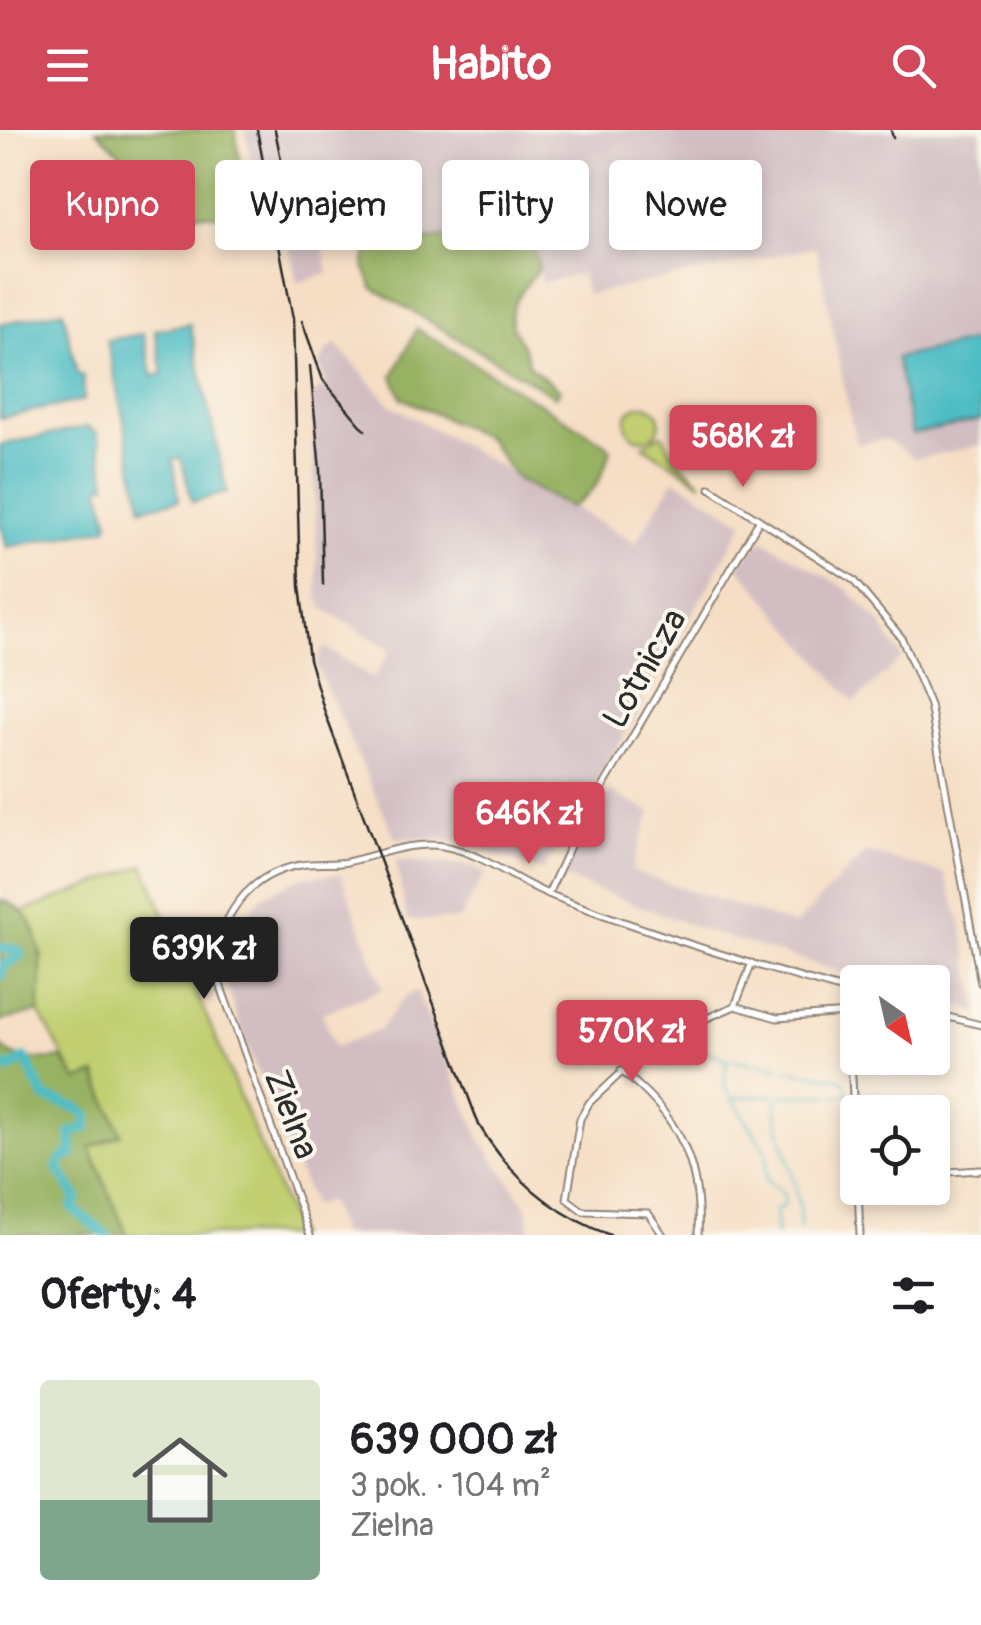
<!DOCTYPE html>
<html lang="pl">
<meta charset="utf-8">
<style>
:root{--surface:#fff;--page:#f6f6f6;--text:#202124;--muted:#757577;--accent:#d1495b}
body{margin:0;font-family:Pangolin,sans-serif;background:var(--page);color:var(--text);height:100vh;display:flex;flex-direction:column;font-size:38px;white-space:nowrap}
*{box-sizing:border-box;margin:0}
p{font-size:32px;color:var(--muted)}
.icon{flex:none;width:55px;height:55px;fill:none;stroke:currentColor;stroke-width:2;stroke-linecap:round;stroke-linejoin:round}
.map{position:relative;height:1105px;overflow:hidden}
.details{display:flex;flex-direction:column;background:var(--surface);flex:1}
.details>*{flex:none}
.banner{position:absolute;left:30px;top:30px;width:922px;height:90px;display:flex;gap:20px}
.needle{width:65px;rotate:146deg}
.fabs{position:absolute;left:840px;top:835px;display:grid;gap:20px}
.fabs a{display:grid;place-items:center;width:110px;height:110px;border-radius:10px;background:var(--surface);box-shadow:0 5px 15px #0003;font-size:50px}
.price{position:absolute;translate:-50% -85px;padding:0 22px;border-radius:10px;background:var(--accent);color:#fff;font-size:32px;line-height:65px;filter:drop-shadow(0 2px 5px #0008)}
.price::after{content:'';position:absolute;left:50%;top:60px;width:30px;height:22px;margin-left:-15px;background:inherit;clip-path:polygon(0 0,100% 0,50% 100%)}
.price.current{background:#222;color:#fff}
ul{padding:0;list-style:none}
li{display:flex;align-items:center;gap:30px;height:250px;padding:0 40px}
li span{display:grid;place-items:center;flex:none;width:280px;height:200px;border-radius:10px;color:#555}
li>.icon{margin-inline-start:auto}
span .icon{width:120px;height:120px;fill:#fffc;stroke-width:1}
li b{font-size:42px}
h2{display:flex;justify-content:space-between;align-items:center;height:120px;padding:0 40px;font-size:42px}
.tag{padding:0 35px;border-radius:10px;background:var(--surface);box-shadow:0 5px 15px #0003;font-size:35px;line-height:90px}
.tag.current{background:var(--accent);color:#fff}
header{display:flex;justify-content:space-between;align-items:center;height:130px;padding:0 40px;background:var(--accent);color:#fff;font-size:45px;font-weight:700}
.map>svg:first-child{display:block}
.industrial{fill:#d2bec2}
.green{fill:#c1cf71;stroke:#767d4e;stroke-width:2.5}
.forest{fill:#98b263;stroke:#626e47;stroke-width:2.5}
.water{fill:#4fbdc5;stroke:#3d7478;stroke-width:2.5}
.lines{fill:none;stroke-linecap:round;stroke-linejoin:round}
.stream{stroke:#4fbdc5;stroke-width:2.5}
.river{stroke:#4fbdc5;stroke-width:10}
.minor-casing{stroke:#908478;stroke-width:9}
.minor{stroke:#fff;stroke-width:5}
.rail{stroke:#2b2b2b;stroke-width:2.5}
.labels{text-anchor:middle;stroke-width:8;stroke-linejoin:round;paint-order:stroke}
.street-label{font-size:35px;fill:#2b2b2b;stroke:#fbf7ec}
</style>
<header><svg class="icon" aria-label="menu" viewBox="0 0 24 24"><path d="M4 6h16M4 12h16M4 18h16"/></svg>Habito<svg class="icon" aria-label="search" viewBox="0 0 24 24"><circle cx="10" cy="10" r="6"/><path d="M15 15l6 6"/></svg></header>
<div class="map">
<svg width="981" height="1105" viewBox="0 0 981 1105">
<rect width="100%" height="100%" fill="#fbf7ec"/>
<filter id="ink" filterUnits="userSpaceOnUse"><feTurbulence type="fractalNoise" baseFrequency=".01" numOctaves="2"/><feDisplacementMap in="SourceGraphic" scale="20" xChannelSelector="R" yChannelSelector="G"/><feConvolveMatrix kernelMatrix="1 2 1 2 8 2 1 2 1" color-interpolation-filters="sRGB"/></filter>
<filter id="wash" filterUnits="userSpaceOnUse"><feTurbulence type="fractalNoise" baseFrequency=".0048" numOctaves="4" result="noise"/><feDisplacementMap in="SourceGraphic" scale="40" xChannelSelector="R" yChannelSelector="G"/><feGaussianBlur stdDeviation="2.25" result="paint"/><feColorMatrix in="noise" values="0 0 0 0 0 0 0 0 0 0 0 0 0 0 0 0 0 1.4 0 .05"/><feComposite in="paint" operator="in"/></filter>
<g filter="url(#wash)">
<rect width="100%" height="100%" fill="#f5dec4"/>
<path class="industrial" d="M245,0H981V315L915,329L887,309L856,314L816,117L586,165L581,144L542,153L530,107L481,100L387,118L369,114L366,104L323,113L328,144L297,153L289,115L277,116L268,103Z
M336,214L391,275L636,413L674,349L744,392L654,552L637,543L628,557L643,568L641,577L543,741L448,709L395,708L316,535L324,517L373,549L391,520L324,479L318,468L312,267L326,253L319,237L325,223Z
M762,409L847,459L880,493L902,528L854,572L738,436Z
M610,661L651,683L631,741L795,795L866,722L945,744L961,792L979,883L933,869L932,852H876L712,803L562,747Z
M396,730L474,736L486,743L459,790H407Z
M341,744L383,859L322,883L335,917L379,900L402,870L416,860L481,1011L527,1076L529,1101L341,1105L328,1071L313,1076L245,911L227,856L226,830L230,808L262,766L303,747Z"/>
<path class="green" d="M626 292a17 17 0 1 1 34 0a17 17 0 1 1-34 0Z
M662,304L675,328L702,353L643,316Z
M144,735L297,1105H127L89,1017L121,1004L96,944L77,951L39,882L42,824L23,782Z"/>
<path class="forest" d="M96,0H235L249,88L121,77L104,42L134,37Z
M481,100L530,107L539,138C528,154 503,178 513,198C520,212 526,219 529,236L560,260L555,266L373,158L364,136L369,114L387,118Z
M417,199L606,314L611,320C602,347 596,364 570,377L517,349L487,308L402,268L393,246Z
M0,770C48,781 42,844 39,882L0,891Z
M0,914C11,932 44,931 62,928L77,951L95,944L121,1004L90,1018L127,1105H0Z"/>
<path class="water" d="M63,180L77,244L83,246L84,270L0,288V194Z
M190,194L227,363L192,372L181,328L173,329L179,370L142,378L107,210L143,204L153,247L163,243L155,200Z
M975,211L981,240V290L912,304L896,228Z
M87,297L97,303L107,354L100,356L109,393L106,398L7,417L0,392V315Z"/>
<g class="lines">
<path class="stream" d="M667,908L727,929L779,938
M727,930L724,955L732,968L774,965
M787,940L838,948L847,955
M780,965H830
M834,966L847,965L848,959
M732,968L767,1022L766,1050L784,1065V1075L776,1081V1105
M776,968C776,1013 801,1048 800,1098"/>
<path class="river" d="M0,818L17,819L21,825L3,836L0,846
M0,934L9,939L25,928L44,967L80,979L88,987L86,998L71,1002L72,1024L61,1030L58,1038L77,1068L72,1078L107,1105"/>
</g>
</g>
<g filter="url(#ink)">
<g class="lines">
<g class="minor-casing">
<path id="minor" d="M710,358L853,450L901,507L930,575L981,853
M548,764L576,703L759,391
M851,862L848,883L858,1047
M735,876L777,888L848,883
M932,883L981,895
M621,941C678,984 702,1034 698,1105
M932,1043L981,1040
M858,1058L860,1105
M310,1105L216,843C216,789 247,744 301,735C316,732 332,735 347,732C380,725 409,711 443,716C483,723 516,752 553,766C652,804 755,836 858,864
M663,1105L648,1083L583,1081L567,1069L580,989L589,973L656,910L735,876L752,833"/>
</g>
<use href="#minor" class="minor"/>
<path class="rail" d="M257,0L293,189L300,456L309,529L325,583L479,995C510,1047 553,1084 610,1105
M275,0L289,69
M891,0L893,8
M302,191L323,250L365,300
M310,236L320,340L323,455"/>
</g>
</g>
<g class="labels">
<g class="street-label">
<text transform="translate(644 538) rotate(-60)" y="12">Lotnicza</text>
<text transform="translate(292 984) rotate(69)" y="12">Zielna</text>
</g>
</g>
</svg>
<div class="fabs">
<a><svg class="needle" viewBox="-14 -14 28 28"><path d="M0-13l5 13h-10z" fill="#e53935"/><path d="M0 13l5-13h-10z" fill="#757577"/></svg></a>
<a><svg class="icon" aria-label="locate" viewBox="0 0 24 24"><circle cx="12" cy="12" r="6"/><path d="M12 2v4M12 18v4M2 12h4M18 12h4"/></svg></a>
</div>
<b class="price" style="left:743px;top:360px">568K zł</b>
<b class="price" style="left:529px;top:737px">646K zł</b>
<b class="price current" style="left:204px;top:872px">639K zł</b>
<b class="price" style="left:632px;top:955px">570K zł</b>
<div class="banner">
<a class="tag current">Kupno</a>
<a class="tag">Wynajem</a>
<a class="tag">Filtry</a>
<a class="tag">Nowe</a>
</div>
</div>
<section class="details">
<h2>Oferty: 4<svg class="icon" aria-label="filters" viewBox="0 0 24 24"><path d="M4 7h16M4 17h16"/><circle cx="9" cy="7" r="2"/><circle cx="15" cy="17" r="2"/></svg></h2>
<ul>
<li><span style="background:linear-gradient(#dfe7d0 60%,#7fa58c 0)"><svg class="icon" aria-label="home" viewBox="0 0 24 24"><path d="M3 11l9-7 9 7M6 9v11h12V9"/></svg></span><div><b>639 000 zł</b><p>3 pok. · 104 m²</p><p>Zielna</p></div></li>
</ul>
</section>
